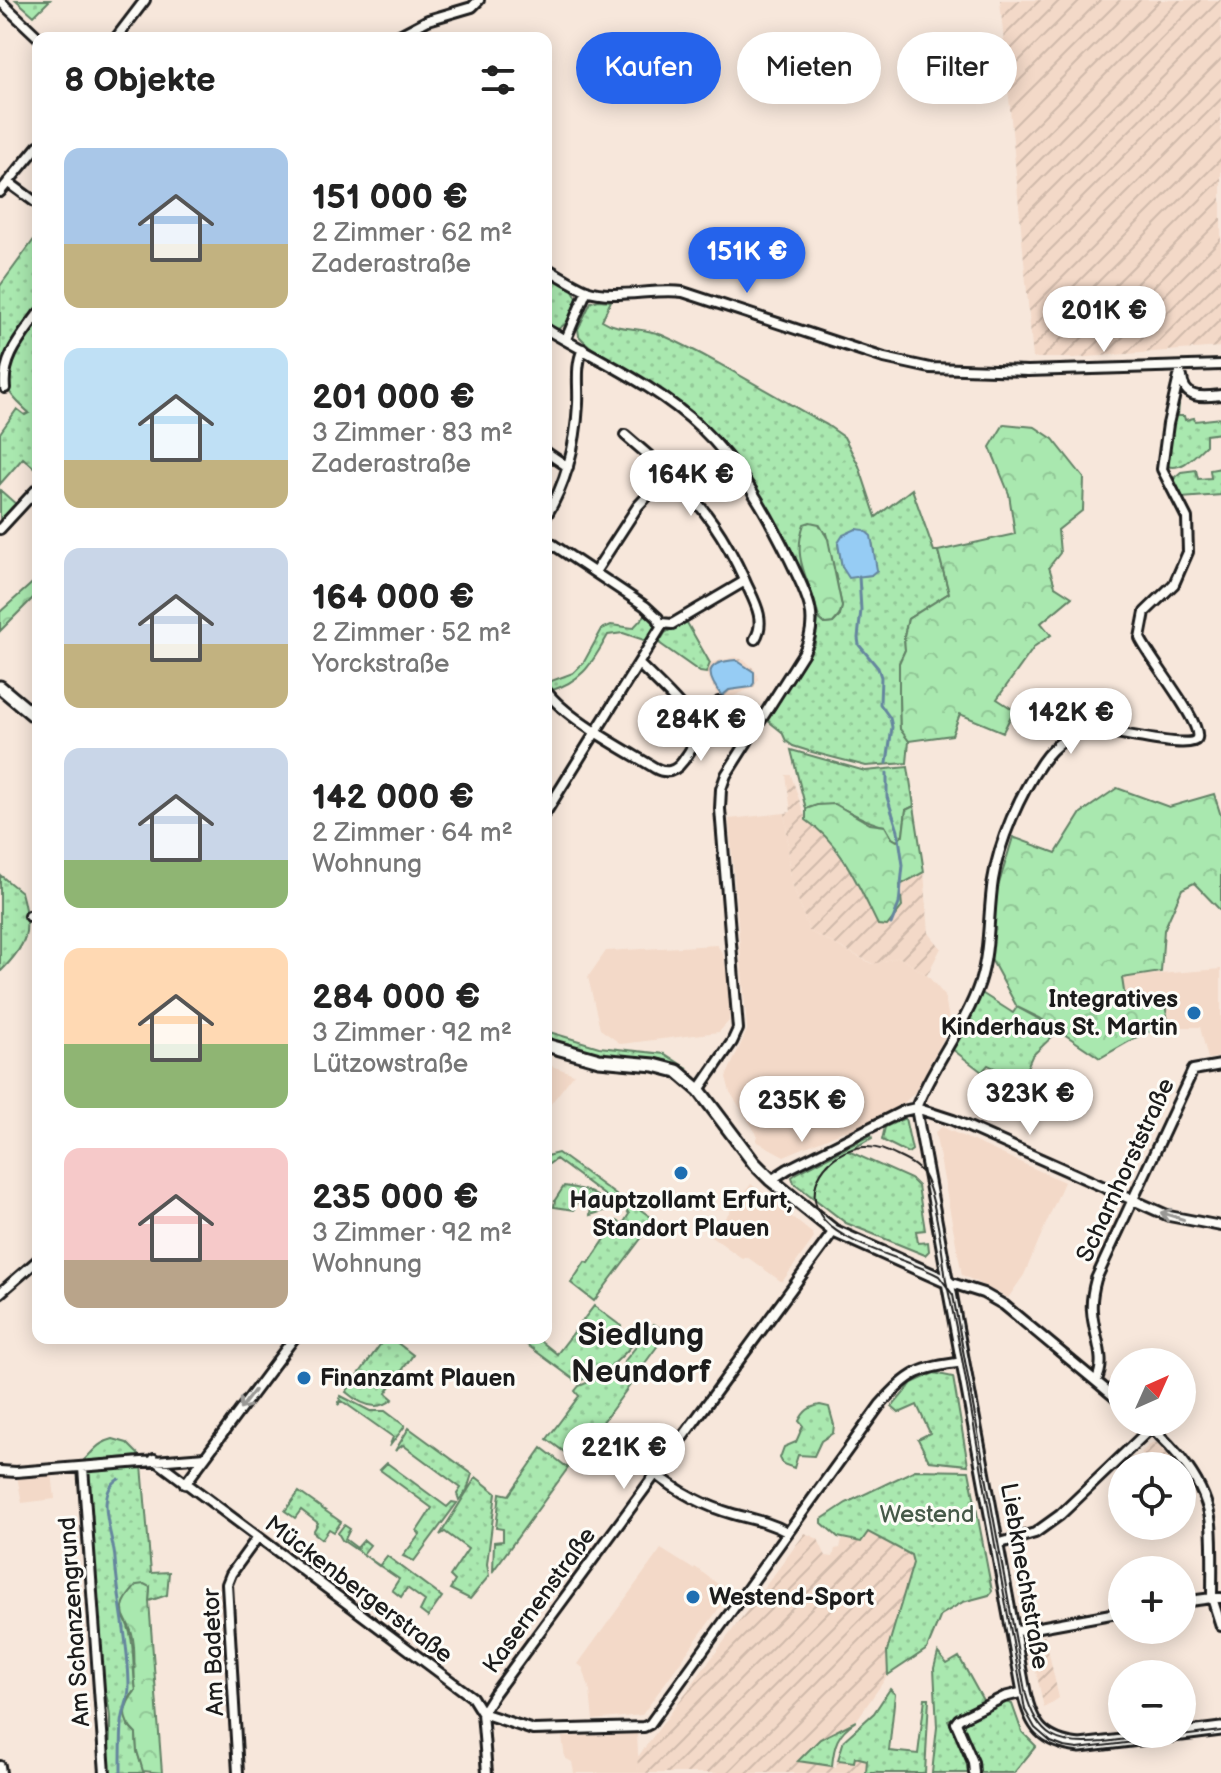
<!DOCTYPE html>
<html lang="de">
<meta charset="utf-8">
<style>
:root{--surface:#fff;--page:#f2f2f2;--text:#222;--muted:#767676;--accent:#2563eb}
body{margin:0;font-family:"Balsamiq Sans",sans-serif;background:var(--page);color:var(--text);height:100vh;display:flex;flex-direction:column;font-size:30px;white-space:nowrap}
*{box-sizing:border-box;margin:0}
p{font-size:26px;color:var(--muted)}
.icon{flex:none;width:44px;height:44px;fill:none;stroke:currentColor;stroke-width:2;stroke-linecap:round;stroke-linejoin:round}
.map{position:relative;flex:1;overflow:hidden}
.sheet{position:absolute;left:32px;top:32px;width:520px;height:1312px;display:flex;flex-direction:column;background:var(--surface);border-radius:16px;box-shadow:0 4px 20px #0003}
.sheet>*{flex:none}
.hud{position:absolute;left:576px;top:32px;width:524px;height:72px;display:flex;gap:16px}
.needle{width:52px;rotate:45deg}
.controls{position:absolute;left:1108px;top:1348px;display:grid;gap:16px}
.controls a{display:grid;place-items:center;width:88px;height:88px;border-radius:50%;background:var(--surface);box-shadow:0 4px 20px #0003;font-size:40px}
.price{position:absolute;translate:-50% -68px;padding:0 18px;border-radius:28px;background:#fff;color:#222;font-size:26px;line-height:52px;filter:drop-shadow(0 2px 4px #0008)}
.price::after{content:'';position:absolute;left:50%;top:48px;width:24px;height:18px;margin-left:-12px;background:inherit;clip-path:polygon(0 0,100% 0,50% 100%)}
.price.on{background:var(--accent);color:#fff}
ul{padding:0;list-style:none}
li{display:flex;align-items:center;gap:24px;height:200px;padding:0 32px}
li span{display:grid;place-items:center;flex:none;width:224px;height:160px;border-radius:16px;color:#555}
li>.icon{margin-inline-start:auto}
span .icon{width:96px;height:96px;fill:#fffc;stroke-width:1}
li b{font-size:34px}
h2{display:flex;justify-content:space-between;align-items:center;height:96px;padding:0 32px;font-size:34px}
.tag{padding:0 28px;border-radius:36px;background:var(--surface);box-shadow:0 4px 20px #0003;font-size:28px;line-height:72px}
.tag.on{background:var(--accent);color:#fff}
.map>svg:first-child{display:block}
.built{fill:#f3d9c8}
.industrial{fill:url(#industrial-furrows)}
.green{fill:url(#green-dots);stroke:#628266;stroke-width:2;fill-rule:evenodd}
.forest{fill:url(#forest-crowns);stroke:#628266;stroke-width:2}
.water{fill:#96ccf4;stroke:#65869e;stroke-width:2}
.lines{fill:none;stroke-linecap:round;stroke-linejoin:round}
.stream{stroke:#65869e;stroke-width:3}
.street-casing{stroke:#1c1c1c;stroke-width:14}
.secondary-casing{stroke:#1c1c1c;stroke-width:17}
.street{stroke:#fdfcf7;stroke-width:8}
.secondary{stroke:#fdfcf7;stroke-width:11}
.tram{stroke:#1c1c1c;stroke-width:2}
.oneway{stroke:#989794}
.poi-dot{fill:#1f6fb2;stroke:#fdfcf7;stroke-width:3}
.labels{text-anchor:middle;stroke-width:6;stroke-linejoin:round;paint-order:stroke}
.poi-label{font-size:24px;font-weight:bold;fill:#1c1c1c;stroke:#fdfcf7;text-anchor:start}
.street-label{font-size:24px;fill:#1c1c1c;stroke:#fdfcf7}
.park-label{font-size:24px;fill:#465948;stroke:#fdfcf7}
.district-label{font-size:32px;font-weight:bold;fill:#1c1c1c;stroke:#fdfcf7}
</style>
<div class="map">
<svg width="1221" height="1773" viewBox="0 0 1221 1773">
<defs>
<pattern id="industrial-furrows" width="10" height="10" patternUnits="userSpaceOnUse" patternTransform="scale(2)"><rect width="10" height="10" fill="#f3d9c8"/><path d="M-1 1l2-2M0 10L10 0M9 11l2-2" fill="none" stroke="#d0baab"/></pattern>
<pattern id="green-dots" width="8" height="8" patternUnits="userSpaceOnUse" patternTransform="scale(2)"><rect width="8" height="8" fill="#a9e8af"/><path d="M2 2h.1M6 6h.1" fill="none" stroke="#91c696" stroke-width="1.8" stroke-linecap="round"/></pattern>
<pattern id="forest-crowns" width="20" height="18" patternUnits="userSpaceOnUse" patternTransform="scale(2)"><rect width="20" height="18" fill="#a9e8af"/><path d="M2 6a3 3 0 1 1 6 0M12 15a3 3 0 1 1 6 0" fill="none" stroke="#91c696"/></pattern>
</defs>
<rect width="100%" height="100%" fill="#f7e7db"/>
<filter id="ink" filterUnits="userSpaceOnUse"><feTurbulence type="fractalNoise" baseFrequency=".0125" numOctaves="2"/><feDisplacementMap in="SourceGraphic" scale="16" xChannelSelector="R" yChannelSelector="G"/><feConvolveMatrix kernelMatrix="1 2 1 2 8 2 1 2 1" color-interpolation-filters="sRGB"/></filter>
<g filter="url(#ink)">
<path class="built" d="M785,813L791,880L809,931L872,964L899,957L927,975L945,996L950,1026L915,1092L901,1106L850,1132L844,1131L784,1156L756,1141L758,1136L730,1092L726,1077L747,1030L729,819Z
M717,945L723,954L727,974L729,1003V1021L719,1032L621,1044L600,1029L588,977L606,951Z
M1221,969V1057L1208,1059L1200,1027H1169L1164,998H1125L1122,977Z
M546,1064L574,1074L546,1110Z
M942,1127L1064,1182L1024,1275L1008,1298L962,1275L935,1132Z
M751,1184L813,1234L814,1238L782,1282L747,1257L743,1259L711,1236Z
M52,1473L55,1499L22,1503L17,1476Z
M661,1549L693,1569L695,1567L730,1593L642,1715L593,1720L590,1691L583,1668L578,1664Z
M637,1734L639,1773H574L572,1762L565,1758L562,1737Z"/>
<path class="industrial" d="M1000,0H1221V347L1073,358H1033Z
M735,657L746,661L755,670L758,679L754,687L721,702L706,673L708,667L710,663Z
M786,775H791L806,820L823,832L846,865L879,925L900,885L924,872L929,933L941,948L927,975L899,957L873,964L809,931L791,880L785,813L791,812Z
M1153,1442L1157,1443L1177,1466H1153L1141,1453Z
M867,1532L911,1555L913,1563L887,1651L888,1675L856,1721L820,1739L799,1760L836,1767L838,1760L854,1762L855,1756L868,1760L866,1773H639L637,1758L805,1533L818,1539L826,1556L833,1557L835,1549L840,1548L842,1539L861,1542Z
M1045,1636L1059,1698L1044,1708L1029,1639Z"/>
<path class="green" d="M16,0H50L34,16Z
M38,234V308L11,346L0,374V286Z
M546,271L571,286L577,298L568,322L558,329L546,325Z
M599,300L611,301L602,320C620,332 642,326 662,335C718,360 772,395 827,425L844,437L859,466L876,517L912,489L934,551H938L949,593L908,619L904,636L905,650L899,663V696L900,729L909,741L907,763L866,766L812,752L793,746L786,741L782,732L767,720L815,644L818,618L825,624L833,623L840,616L842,606L826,533L801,546L802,572C768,506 733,441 671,397C644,379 599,359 579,336L578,329L591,302ZM856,529C878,533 875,558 871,575L859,576L842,567L838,544Z
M38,321V471L23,458L0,484V433L17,409L25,415L29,413C22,406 12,398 8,389C0,368 25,336 38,321Z
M1180,392L1178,416H1184L1185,420L1194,418L1195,421L1221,418V433L1206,435V445C1195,455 1183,471 1167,466C1161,445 1171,410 1180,392Z
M1221,468V495L1181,498L1173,487L1175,477L1181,472L1196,470L1198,479L1211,478L1210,470Z
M0,490L17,505L0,524Z
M647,613L655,623L654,631L647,641L623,633L608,635C591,664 584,680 550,691L546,683L573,673L584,662L602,629L611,625L633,628Z
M686,621L710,663L706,673L700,672L659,643L665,633Z
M791,750L865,771L908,767L914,806L906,810L903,835L897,841L892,838L885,826C854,821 839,795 806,809Z
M0,875L21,892C32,931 28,944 0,972Z
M980,992L1013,1013L1017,1007L1059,1030L1032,1056L1021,1081L988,1065L982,1072L952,1049Z
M546,1031L599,1047L665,1054L688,1069C661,1054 632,1058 601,1054C582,1051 564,1045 546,1038Z
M905,1118L912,1150L908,1153L882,1140L885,1127Z
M871,1135L872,1138L848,1151L911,1179L918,1186L925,1230L916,1231L918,1243L928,1242L929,1251L925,1255L846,1223L794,1183L792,1177L797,1173Z
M558,1153L616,1195L614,1198L607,1197L556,1159L546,1166V1156Z
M564,1186C581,1189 602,1192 607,1210L590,1215L591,1207L577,1202L574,1210L554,1207L555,1200Z
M631,1203L655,1220L594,1301L571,1283L585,1262L589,1263L617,1221L623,1224L629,1214L626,1209Z
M594,1306L621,1326L620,1329L636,1341C616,1363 606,1375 576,1381L518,1338H537L557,1354Z
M654,1324L667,1333L634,1378L626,1373L624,1362Z
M385,1338H391L413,1355L386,1393L393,1399C377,1413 360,1404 346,1392Z
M613,1372L633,1381L575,1460L547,1439L579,1396L575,1391L579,1386Z
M934,1373L953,1377L968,1465L929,1461L918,1439L930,1433L917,1405L899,1413L892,1407L912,1383Z
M341,1396L370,1411H385L405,1426L389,1447L393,1437L342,1401L338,1405Z
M820,1405L829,1407L834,1425L833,1433L821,1441L814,1456L798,1455L794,1468L783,1464L780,1458L784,1447L796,1442L803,1426L799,1421C804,1411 809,1407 820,1405Z
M409,1428L472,1474L467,1490L459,1500L457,1494L461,1488L403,1445L395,1451Z
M113,1439L127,1443L140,1456L83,1461C94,1451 97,1443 113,1439Z
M542,1448L568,1468L493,1571L494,1542L503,1541V1529L496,1528L500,1493L509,1495Z
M387,1463L447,1507L452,1502L457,1503L414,1561L403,1556L420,1534L417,1531L432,1508L380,1470Z
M142,1465L151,1573L169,1572L167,1595L149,1601L150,1587L123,1616C137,1639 131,1665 136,1690L127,1701L128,1726L136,1734L137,1751L144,1773H108C108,1745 116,1709 101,1684L87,1471Z
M915,1470L969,1471L992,1591L989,1595L963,1602L941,1615L927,1649L888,1675L887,1651L913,1563L911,1555L868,1532L861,1542L838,1537L822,1523V1519L846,1503Z
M476,1477L496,1493L487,1564L489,1576L470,1599L450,1589L455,1581L450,1576L468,1549L445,1532L440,1535Z
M299,1492L341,1522L334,1532L329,1529L322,1539L313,1532L318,1523L301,1510L295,1518L285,1511Z
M344,1525L350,1529L345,1539L357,1548L364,1540L370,1545L363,1554L379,1566L387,1556L442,1597L428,1617L420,1611L425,1601L407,1588L401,1597L392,1590L399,1579L342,1540L338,1533Z
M938,1653L947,1664L959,1657L985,1704L948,1720L967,1755L971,1773H932L937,1727L934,1668Z
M890,1689L895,1694L889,1751L918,1754L925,1698H929L925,1773H866L867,1760L855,1757L854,1762L838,1760L844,1740L874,1713Z
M1006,1702L1012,1704L1022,1732L1036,1746L1014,1773H976L959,1731L961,1724Z
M856,1721C837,1733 834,1745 832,1766L798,1761L820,1739Z"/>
<path class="forest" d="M1004,424L1035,427L1053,439L1084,478L1083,510L1058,530L1060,553L1049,567L1055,586L1072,597L1041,623L1051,635L1035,646L997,699L1014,710L1003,732L960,714L952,735L909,741L900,729L899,696V663L905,650L904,636L908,619L949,593L938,551L1015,534L1009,494L990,447Z
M810,522L819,524L828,539L842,607L839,616L833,623L825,624C816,617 818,610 814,600C805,572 793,556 804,524Z
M38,578V593L0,631V612Z
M1117,788L1169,807L1214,794L1221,816V911L1194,883L1182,889L1164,930L1161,972L1122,978L1125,998H1164L1169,1027L1144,1033L1100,1058L1040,1018L1017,1007L990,957L995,897L1013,837L1056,853L1081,813Z
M835,804L870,824L885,826L892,838L897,841L903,835L906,810L914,806L924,872L900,885L902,907L887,926L878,925C859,887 842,844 806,820V809L817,805Z
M144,1584L150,1587L149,1601L162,1773L143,1771L137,1751L136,1734C120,1719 123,1706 136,1690C132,1669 138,1645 129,1626C126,1619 122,1616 123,1607C124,1599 131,1592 137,1585Z"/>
<path class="water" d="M856,529L864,530L871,536L877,570L871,575L849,578L842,567L838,543L843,535Z
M736,660L754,672V683L751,687L729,690L722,696C704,673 706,662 736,660Z"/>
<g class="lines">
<path class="stream" d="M859,576L861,610L858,638L859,645L878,668L881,677L880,704L890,718L892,727L887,763
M887,773V797L898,831L903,865L899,904L891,924
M119,1479C93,1494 114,1537 115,1559C118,1602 129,1643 129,1687C129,1700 123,1711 122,1723C121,1740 121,1757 121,1773"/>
<g class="street-casing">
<path id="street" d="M0,1L39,38
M116,38L145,0
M394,38L428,20L472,7L479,0
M8,182L38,204
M0,192L38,146
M546,268C559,275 572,284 586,290C614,300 653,288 683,292L884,358L930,368L1028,371L1221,365
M546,329C598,360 656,385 701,428C740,465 767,513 790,560C806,594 821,616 804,652L726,775L721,789L720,809L738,1029L732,1042L699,1090
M566,339L587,290
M1182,377C1184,400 1203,397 1221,395
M5,388C2,358 21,338 38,314
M625,435L669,473
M546,452L568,467
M546,516C567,482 576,443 578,404C579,385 575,366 583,349
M0,529L38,488
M546,540L645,606L658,618L661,627L546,812
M595,572L638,506L669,473C705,507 725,537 745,581L672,624L661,623
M745,581C753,599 767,620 755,639
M546,691C568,720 624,749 655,768C666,774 675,772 683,761C688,754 697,742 696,733C695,715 652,678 639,664
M696,731L719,702
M29,916L38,915
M916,1108C933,1064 965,1027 980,982C990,951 988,913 993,880C999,841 1020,794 1042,762C1053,746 1072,731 1092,730C1109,729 1193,752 1197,738C1202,722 1148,657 1140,638L1145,612L1174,584L1188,552L1187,518L1162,469L1168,424L1181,368
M916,1108L948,1282L983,1293L1004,1305L1122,1403
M771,1180L788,1169L903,1111L916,1108L953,1120L1169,1216L1221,1226
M0,1293L38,1260
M1096,1381C1108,1360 1093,1334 1092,1311C1091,1300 1093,1290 1096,1279L1193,1070L1221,1065
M1145,1422C1175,1448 1206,1482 1211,1524C1213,1548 1212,1574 1212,1598H1221
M154,1459L472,1697L482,1713L533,1730L644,1727L650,1724L880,1405C911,1371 918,1368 964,1362
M83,1467L105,1773
M0,1471L16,1472L205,1457
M656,1474C679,1492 705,1506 733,1514C752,1519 769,1522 787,1532
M185,1484L294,1338
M997,1544L1035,1533L1060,1515L1151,1428
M1182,1602L1212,1598L1221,1626
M1012,1632L1122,1612
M0,1766L1,1773
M238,1773L227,1584L231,1574L257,1538
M487,1773L482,1713L494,1694L834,1231
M974,1773L973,1762L956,1723L959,1719L1004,1697L1024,1692"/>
</g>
<g class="secondary-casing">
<path id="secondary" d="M0,687L38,719
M546,1045L599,1060L654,1065L677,1071L699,1090L754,1163L771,1180L834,1231L948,1282L1024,1692C1031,1726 1043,1742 1080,1746L1181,1734
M1182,1734L1221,1729"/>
</g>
<use href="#street" class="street"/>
<use href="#secondary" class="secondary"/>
<path class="tram" d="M1167,1734C1146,1737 1125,1739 1104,1742C1058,1747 1037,1738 1025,1691L953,1295L939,1276C908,1259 846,1246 824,1220C799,1189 828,1149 864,1147C877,1146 887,1151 899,1157C910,1162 921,1168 926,1180C936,1200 943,1257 946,1281C958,1331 966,1382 975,1432C990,1519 1006,1605 1022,1692L1025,1710L1035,1728L1051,1742L1064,1747L1078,1749L1221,1731"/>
</g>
<defs><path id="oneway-shaft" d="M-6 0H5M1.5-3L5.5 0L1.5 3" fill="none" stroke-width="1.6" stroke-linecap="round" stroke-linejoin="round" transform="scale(2)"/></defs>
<g class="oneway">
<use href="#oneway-shaft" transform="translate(1172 1216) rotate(-163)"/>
<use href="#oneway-shaft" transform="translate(247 1400) rotate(127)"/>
</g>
</g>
<g class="poi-dot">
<circle cx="1194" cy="1013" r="8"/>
<circle cx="681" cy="1173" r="8"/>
<circle cx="304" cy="1378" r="8"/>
<circle cx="693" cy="1597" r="8"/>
</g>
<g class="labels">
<g class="poi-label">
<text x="1178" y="1007" text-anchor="end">Integratives<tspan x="1178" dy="28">Kinderhaus St. Martin</tspan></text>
<text x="681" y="1208" text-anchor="middle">Hauptzollamt Erfurt,<tspan x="681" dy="28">Standort Plauen</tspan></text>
<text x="320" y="1386">Finanzamt Plauen</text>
<text x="709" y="1605">Westend-Sport</text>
</g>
<g class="street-label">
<text transform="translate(1125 1170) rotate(-65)" y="8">Scharnhorststraße</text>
<text transform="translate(1025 1576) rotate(80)" y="8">Liebknechtstraße</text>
<text transform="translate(359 1589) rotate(37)" y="8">Mückenbergerstraße</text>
<text transform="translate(539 1600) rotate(-54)" y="8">Kasernenstraße</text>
<text transform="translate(74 1622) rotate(-94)" y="8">Am Schanzengrund</text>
<text transform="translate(213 1652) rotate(-92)" y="8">Am Badetor</text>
</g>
<g class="park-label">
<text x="927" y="1522">Westend</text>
</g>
<g class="district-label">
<text x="641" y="1345">Siedlung<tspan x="641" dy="37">Neundorf</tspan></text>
</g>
</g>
</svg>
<div class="controls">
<a><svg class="needle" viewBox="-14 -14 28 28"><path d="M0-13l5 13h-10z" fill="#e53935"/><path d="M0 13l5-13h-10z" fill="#767676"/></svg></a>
<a><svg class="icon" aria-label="locate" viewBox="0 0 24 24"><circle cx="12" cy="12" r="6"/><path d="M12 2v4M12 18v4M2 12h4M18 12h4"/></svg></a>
<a>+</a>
<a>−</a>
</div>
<b class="price on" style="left:747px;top:295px">151K €</b>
<b class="price" style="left:1104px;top:354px">201K €</b>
<b class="price" style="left:691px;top:518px">164K €</b>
<b class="price" style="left:1071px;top:756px">142K €</b>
<b class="price" style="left:701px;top:763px">284K €</b>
<b class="price" style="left:1030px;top:1137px">323K €</b>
<b class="price" style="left:802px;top:1144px">235K €</b>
<b class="price" style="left:624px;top:1491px">221K €</b>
<div class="hud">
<a class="tag on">Kaufen</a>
<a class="tag">Mieten</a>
<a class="tag">Filter</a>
</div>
<section class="sheet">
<h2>8 Objekte<svg class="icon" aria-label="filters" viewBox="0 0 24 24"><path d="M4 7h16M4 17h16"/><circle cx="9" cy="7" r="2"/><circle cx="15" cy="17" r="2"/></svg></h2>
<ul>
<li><span style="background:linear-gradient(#a9c7e8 60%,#c2b280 0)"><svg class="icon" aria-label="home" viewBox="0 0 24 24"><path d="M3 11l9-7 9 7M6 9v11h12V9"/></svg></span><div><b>151 000 €</b><p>2 Zimmer · 62 m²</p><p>Zaderastraße</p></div></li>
<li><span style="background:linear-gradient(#bfe0f5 70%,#c2b280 0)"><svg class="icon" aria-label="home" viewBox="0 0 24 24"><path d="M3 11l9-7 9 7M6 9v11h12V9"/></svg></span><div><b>201 000 €</b><p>3 Zimmer · 83 m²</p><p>Zaderastraße</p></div></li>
<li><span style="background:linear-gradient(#c9d6e8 60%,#c2b280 0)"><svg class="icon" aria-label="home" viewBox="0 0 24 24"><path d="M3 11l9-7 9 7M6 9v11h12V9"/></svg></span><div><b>164 000 €</b><p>2 Zimmer · 52 m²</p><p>Yorckstraße</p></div></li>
<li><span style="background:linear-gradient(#c9d6e8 70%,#8fb573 0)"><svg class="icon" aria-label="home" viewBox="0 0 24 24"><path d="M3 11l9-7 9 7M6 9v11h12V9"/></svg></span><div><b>142 000 €</b><p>2 Zimmer · 64 m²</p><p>Wohnung</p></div></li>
<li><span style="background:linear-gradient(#ffd9b3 60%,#8fb573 0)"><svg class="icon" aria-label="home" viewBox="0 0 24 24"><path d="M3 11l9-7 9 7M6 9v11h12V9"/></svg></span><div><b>284 000 €</b><p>3 Zimmer · 92 m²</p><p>Lützowstraße</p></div></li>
<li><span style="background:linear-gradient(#f6c9c9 70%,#b9a48a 0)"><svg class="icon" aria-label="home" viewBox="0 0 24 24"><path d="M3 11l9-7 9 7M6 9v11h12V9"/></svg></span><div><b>235 000 €</b><p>3 Zimmer · 92 m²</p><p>Wohnung</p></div></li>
</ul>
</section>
</div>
